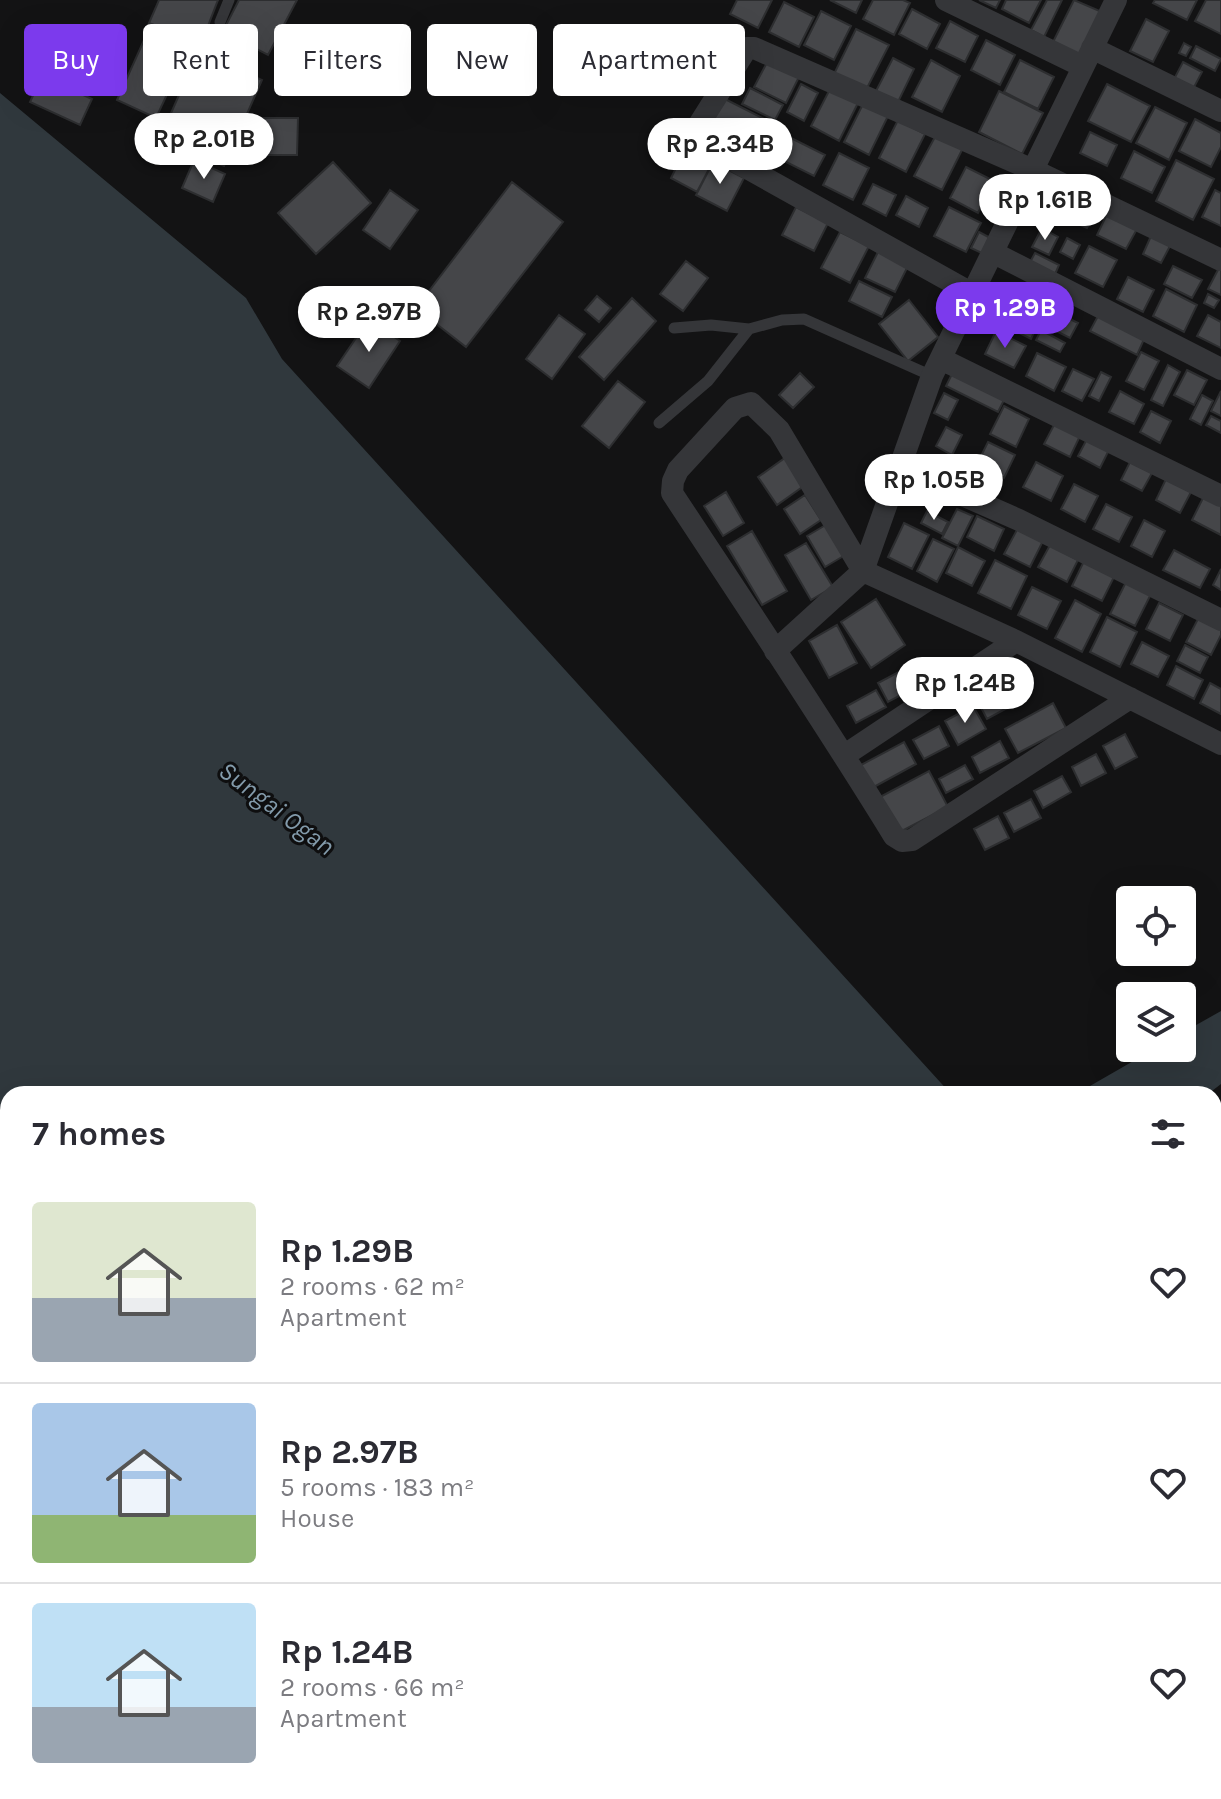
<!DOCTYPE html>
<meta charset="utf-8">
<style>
:root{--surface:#fff;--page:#f7f7f7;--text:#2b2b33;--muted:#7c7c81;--line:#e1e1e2;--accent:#7c3aed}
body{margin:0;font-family:Karla,sans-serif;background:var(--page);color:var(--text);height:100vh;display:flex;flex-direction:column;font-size:30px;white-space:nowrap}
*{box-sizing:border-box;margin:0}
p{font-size:26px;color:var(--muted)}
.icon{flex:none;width:44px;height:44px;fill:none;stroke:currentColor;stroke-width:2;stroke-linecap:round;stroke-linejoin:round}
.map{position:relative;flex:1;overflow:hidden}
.sheet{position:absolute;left:0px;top:1086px;width:1222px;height:714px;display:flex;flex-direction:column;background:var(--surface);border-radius:24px 24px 0 0;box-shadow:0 8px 32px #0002}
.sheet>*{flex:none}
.hud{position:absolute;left:24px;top:24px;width:800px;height:72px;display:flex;gap:16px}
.controls{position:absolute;left:1116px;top:886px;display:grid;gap:16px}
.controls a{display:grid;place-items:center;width:80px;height:80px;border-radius:8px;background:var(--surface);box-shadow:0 8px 32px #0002;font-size:40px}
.price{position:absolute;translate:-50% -68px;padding:0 18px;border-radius:28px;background:#fff;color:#222;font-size:26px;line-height:52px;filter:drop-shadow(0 2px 4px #0008)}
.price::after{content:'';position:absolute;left:50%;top:48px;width:24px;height:18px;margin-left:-12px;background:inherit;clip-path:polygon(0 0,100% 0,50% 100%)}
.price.current{background:var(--accent);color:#fff}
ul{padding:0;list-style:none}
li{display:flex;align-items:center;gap:24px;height:200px;padding:0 32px}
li+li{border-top:2px solid var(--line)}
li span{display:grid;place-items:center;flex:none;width:224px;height:160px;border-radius:8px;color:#555}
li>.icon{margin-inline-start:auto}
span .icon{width:96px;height:96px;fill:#fffc;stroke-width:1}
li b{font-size:34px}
h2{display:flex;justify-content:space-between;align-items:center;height:96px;padding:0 32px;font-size:34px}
.pill{padding:0 28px;border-radius:8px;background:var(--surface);box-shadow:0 8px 32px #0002;font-size:28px;line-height:72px}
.pill.current{background:var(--accent);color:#fff}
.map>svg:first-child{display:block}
.water{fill:#30383d}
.building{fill:#454649;stroke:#2d2e30;stroke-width:2}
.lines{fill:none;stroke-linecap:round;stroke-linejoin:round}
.lane{stroke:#353639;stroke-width:11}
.street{stroke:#353639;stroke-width:22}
.labels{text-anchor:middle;stroke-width:6;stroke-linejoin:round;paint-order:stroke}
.water-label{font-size:26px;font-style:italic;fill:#829aaa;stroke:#0e0e0f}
</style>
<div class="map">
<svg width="1221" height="1799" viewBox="0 0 1221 1799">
<rect width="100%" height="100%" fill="#131314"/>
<path class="water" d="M0,93L246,298L282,359L951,1094H8V1114L0,1107Z
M1221,1011V1084L1208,1094H1076L1156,1048H1182V1033Z
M1214,1466L1221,1476V1799H623L616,1792H1214Z"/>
<path class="building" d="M159,0H218L201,44L149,23Z
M239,0H297L268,55L223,31Z
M737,0H772L758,28L730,14Z
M830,0H862L856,13Z
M873,0H903L910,3L894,35L863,19Z
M979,0H1000L996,8Z
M1006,0H1041L1029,23L1002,9Z
M1047,0H1062L1044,37L1031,30Z
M1074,0L1102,12L1079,58L1052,44Z
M1155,0H1197L1187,20L1153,3Z
M1206,0H1221V34L1195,21Z
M784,2L814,17L799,47L769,32Z
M912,9L940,24L927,49L899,34Z
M821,11L851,26L834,60L804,45Z
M1146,19L1169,31L1153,62L1130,51Z
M950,21L978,36L965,62L936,48Z
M856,29L889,45L866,90L834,74Z
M67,40L100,55L87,84L54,69Z
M144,40L184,58L156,118L117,100Z
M986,40L1015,55L1000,85L971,70Z
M1184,43L1191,47L1186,56L1179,53Z
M1196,46L1221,59L1215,71L1190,58Z
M198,52L262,80L224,166L160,138Z
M770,57L801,73L786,103L754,87Z
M893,58L914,69L898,102L876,91Z
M931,60L960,76L942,112L912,97Z
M1020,60L1054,77L1038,109L1004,92Z
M1183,62L1202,72L1192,91L1173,81Z
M42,76L92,99L80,125L30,102Z
M801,84L818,93L804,121L787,112Z
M1107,84L1150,106L1131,142L1088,121Z
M831,87L859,101L839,141L811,126Z
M750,88L783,105L775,120L742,104Z
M999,91L1043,113L1022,154L979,132Z
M723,98L766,120L754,144L711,123Z
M863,104L888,116L869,155L844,142Z
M1155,107L1187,123L1169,160L1136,143Z
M253,118H298L297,155H253Z
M1195,119L1221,133V147L1211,167L1179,151Z
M898,120L925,134L906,172L879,158Z
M775,130L825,155L814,176L764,151Z
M1090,132L1117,145L1107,166L1080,153Z
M936,135L963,148L942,190L914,176Z
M1134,151L1165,167L1152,193L1121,178Z
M839,153L869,168L853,200L823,185Z
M682,156L709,169L697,192L671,178Z
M194,160L225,174L213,202L182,188Z
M1176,160L1214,179L1193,220L1156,201Z
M333,162L371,203L316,254L278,213Z
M713,162L744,178L727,211L696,195Z
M966,167L994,181L978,213L950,198Z
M512,182L563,222L466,347L416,308Z
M873,184L896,195L886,216L863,204Z
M390,190L418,210L390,249L363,230Z
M1215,190L1221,193V226L1202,217Z
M1074,194L1087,201L1077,221L1064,214Z
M906,196L928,208L919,227L896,215Z
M1090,204L1097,208L1087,228L1080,225Z
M796,207L828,223L814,251L782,235Z
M949,207L981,223L966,252L934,236Z
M1107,214L1137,229L1126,249L1097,235Z
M1042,228L1058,237L1049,255L1032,247Z
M840,232L869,246L850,283L821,268Z
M979,232L996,241L988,256L971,248Z
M1151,236L1170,246L1161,263L1143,254Z
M1067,238L1080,245L1073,259L1060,252Z
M1089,246L1117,260L1103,287L1075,273Z
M879,250L908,266L895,292L865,278Z
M1035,253L1059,265L1053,279L1028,266Z
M686,261L708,278L683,311L660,294Z
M1221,264V295L1208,289Z
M1173,266L1202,280L1192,298L1164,284Z
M1128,277L1154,290L1143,312L1117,299Z
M859,281L892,297L882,317L849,301Z
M997,285L1014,294L1009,305L991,297Z
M1166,289L1197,305L1184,332L1153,316Z
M1021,294L1038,303L1032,315L1015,306Z
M1208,294L1219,300L1214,308L1204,303Z
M597,296L611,308L599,322L585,310Z
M632,298L656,321L604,380L579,357Z
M909,300L938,337L908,361L879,324Z
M990,301L1014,313L1006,329L982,317Z
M1058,313L1078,323L1070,338L1050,328Z
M1099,314L1145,337L1137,355L1090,331Z
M559,315L585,334L552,379L526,359Z
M1208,315L1221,322V348L1197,336Z
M369,319L400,341L369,388L337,366Z
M1022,323L1035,330L1031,339L1017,332Z
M1041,330L1065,343L1060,352L1036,340Z
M996,331L1026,346L1014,368L985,354Z
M1141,352L1159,361L1144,390L1126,381Z
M1037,353L1066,367L1054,391L1026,376Z
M1168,365L1180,372L1163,406L1151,400Z
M1073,369L1094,379L1082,401L1062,391Z
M1187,370L1207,380L1194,405L1174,395Z
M953,372L1005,398L998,412L946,386Z
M1101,372L1111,377L1099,401L1089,396Z
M800,373L814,387L793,408L779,395Z
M618,381L645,402L609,448L582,426Z
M1120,391L1144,404L1134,424L1109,412Z
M1221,391V416L1211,411Z
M944,393L958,400L948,420L934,413Z
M1202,395L1213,401L1201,425L1190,419Z
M1004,406L1029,419L1016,447L990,434Z
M1151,411L1171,421L1160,443L1140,432Z
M1211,416L1221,421V433L1206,425Z
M1055,423L1080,436L1070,457L1044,444Z
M946,427L962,435L952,455L936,446Z
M1088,437L1110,448L1100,468L1078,456Z
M988,442L1015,455L1004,478L977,464Z
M789,455L808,483L777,505L758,477Z
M1036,462L1063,476L1051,501L1023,487Z
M1130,462L1152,473L1142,491L1121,480Z
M1166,479L1191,492L1180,513L1156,500Z
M1074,484L1098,496L1085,522L1061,509Z
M726,492L744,523L723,536L704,506Z
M805,495L821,520L800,534L784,509Z
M1204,496L1221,504V535L1192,520Z
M1106,504L1132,517L1119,542L1093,529Z
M957,509L973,516L958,546L942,538Z
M927,511L948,522L942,534L921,523Z
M977,516L1004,529L994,551L967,537Z
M1144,520L1165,531L1152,557L1131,546Z
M829,523L847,554L825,567L807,536Z
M904,523L929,535L912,569L888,557Z
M1018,528L1043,541L1030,567L1004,554Z
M752,531L787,591L762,605L727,546Z
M933,539L954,549L937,582L917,571Z
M806,543L833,587L811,600L785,555Z
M1050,545L1078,560L1067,582L1038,567Z
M958,547L985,561L972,586L946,573Z
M1174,550L1210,569L1200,588L1163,570Z
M995,560L1027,576L1011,609L978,593Z
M1084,561L1114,577L1102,601L1072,586Z
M1221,569V590L1213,585Z
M1126,582L1151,594L1135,626L1110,614Z
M1032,587L1061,601L1047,629L1018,615Z
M876,599L905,645L871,668L841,622Z
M1075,600L1101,614L1082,652L1055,638Z
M1159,603L1183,615L1170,641L1146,629Z
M1200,615L1221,625V635L1211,655L1186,642Z
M1107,617L1137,632L1120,667L1090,652Z
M837,625L857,663L829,678L809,641Z
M1142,642L1169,656L1158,677L1131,664Z
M1185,645L1208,657L1200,673L1177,661Z
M1176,666L1203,680L1194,699L1167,685Z
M908,667L918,686L888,702L878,683Z
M1210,683L1221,689V714L1200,703Z
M997,686L1009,707L987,719L976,698Z
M876,690L886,707L856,723L847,706Z
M1053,703L1066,728L1018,753L1005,729Z
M973,706L986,729L958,745L945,721Z
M939,726L949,746L924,759L913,740Z
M1125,734L1137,757L1115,769L1103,746Z
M1000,741L1009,758L980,773L972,757Z
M904,742L916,764L872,788L861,765Z
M1096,754L1106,773L1081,786L1072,767Z
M965,765L973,779L946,793L939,779Z
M929,771L948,807L898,833L880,797Z
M1062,776L1071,792L1043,808L1034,791Z
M1031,799L1041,818L1014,832L1004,813Z
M998,816L1009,838L985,850L974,829Z
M1221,1107V1141L1220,1142L1214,1130V1110Z
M8,1152V1184L0,1191V1160Z
M1221,1280V1343L1214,1348V1284Z
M1221,1450V1467L1214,1459Z
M8,1716V1788L0,1792V1719Z
M362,1792H478L469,1799H353Z
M494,1792H576L582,1799H486Z"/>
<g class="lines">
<path class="lane" d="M220,22L229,0
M674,328L711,325L749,329
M659,423L708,381L749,329L782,320L804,319L932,376
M0,1293L8,1286
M0,1417L8,1424"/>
<path class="street" d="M946,0L1082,66
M1116,0L932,376L863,571L1016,641L1221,744
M1092,48L1221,111
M994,253L1221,369
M973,294L704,144L699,136L698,126L747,48H754L1033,170L1221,260
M941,359L1221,496
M901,468L1019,520L1221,620
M775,651L863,571L779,430L751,403L735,408L678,470L673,481L672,493C747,607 823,720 894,836L902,841L912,840L1130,698
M845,755L1016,641
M0,1645L8,1644"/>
</g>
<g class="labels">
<g class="water-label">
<text transform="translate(277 808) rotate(37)" y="9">Sungai Ogan</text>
</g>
</g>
</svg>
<div class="controls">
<a><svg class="icon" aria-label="locate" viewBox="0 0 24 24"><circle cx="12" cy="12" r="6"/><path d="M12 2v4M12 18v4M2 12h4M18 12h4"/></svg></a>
<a><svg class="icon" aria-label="layers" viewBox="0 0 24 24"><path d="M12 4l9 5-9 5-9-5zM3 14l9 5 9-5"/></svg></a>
</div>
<b class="price" style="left:204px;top:181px">Rp 2.01B</b>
<b class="price" style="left:720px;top:186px">Rp 2.34B</b>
<b class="price" style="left:1045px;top:242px">Rp 1.61B</b>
<b class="price current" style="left:1005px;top:350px">Rp 1.29B</b>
<b class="price" style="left:369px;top:354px">Rp 2.97B</b>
<b class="price" style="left:934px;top:522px">Rp 1.05B</b>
<b class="price" style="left:965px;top:725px">Rp 1.24B</b>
<div class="hud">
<a class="pill current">Buy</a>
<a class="pill">Rent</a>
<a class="pill">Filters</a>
<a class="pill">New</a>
<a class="pill">Apartment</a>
</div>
<section class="sheet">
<h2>7 homes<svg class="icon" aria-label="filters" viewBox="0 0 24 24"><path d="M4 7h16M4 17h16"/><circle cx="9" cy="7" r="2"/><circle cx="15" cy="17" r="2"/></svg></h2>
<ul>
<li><span style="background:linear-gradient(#dfe7d0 60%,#9aa5b1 0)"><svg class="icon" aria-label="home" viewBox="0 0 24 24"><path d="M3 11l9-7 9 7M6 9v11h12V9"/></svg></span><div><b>Rp 1.29B</b><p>2 rooms · 62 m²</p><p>Apartment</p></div><svg class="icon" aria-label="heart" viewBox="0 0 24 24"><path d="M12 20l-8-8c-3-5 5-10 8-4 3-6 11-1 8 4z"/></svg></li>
<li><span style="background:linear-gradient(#a9c7e8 70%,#8fb573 0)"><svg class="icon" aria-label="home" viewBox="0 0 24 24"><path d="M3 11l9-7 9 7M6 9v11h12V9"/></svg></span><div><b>Rp 2.97B</b><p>5 rooms · 183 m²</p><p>House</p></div><svg class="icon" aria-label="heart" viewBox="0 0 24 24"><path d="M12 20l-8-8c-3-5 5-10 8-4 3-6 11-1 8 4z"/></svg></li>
<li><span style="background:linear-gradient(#bfe0f5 65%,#9aa5b1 0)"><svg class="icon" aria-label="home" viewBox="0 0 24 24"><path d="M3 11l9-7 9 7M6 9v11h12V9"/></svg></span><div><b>Rp 1.24B</b><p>2 rooms · 66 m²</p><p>Apartment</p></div><svg class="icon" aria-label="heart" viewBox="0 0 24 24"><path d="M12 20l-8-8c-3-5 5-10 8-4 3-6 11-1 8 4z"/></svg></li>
</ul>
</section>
</div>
